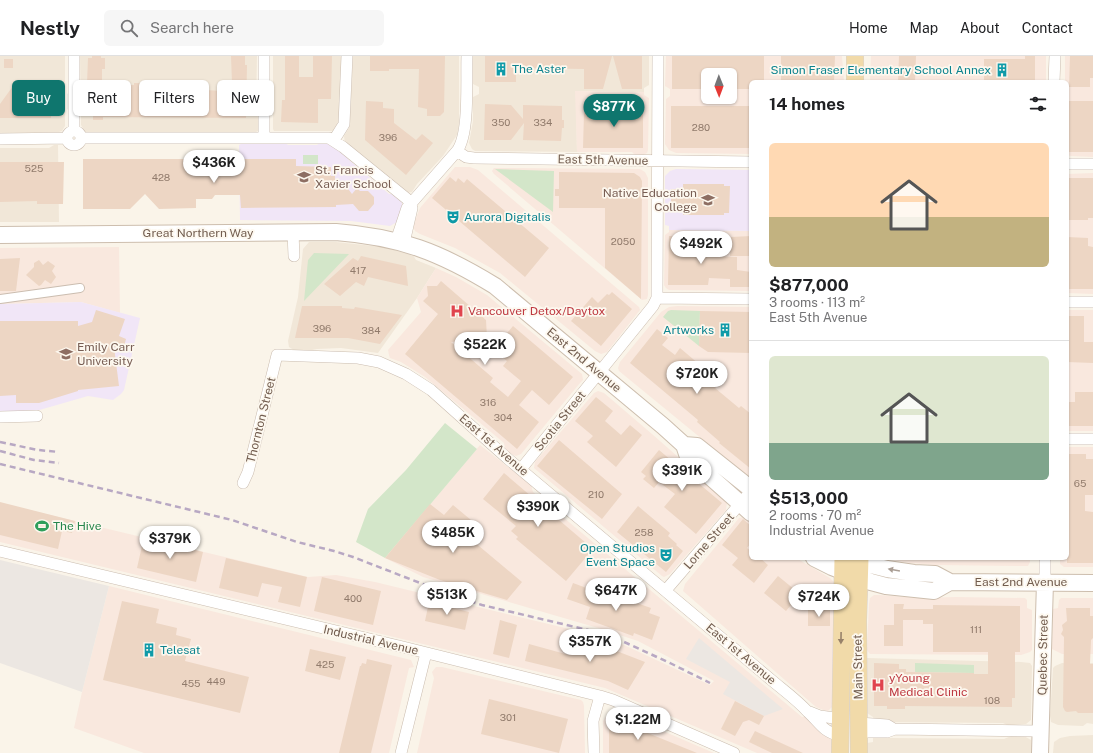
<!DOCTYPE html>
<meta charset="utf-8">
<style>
:root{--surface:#fff;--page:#f6f6f6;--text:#202124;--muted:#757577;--line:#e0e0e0;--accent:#0f766e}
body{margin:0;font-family:"Public Sans",sans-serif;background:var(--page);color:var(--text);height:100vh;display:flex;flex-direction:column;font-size:15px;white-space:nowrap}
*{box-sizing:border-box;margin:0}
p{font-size:13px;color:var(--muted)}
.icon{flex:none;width:22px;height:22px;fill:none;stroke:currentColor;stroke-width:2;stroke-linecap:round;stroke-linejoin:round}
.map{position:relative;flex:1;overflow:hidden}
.details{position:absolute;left:749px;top:24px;width:320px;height:480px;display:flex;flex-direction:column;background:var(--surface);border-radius:6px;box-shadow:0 1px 3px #0004}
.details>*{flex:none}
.top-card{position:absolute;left:12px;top:24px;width:380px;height:36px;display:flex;gap:8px}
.needle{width:26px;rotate:179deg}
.tools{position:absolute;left:701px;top:12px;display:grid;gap:8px}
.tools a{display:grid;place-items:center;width:36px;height:36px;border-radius:6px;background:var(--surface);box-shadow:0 1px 3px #0004;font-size:20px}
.price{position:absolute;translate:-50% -34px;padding:0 9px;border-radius:14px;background:#fff;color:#222;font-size:13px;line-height:26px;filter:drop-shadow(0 1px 2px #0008)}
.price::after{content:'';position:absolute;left:50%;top:24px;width:12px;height:9px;margin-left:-6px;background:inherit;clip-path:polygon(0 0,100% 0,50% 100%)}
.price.on{background:var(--accent);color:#fff}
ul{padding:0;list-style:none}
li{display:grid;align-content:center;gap:8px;height:212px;padding:0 20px}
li+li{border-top:1px solid var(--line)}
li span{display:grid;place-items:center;height:124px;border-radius:6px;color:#555}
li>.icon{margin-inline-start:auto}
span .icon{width:72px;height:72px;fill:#fffc;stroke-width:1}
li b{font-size:17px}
h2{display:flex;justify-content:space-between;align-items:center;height:48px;padding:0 20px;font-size:17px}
.pill{padding:0 14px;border-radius:6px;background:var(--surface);box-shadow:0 1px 3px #0004;font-size:14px;line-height:36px}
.pill.on{background:var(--accent);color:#fff}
header{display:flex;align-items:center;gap:24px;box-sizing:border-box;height:56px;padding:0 20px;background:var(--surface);border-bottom:1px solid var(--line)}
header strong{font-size:19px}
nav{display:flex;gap:22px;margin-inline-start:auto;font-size:14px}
.search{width:280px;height:36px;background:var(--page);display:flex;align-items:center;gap:10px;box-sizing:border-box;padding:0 14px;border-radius:6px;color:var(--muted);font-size:15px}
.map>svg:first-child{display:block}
.residential{fill:#f1e7d8}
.commercial{fill:#f9e8de;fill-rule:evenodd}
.industrial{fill:#ece7e2}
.education{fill:#f1e6f7}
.green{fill:#d3e6c9}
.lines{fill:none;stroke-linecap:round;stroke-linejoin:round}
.stream{stroke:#a7c9d2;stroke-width:2.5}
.building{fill:#edd6c4}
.pedestrian-casing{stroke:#cbbdb0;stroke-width:10}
.minor-casing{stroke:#cbbdb0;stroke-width:12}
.secondary-casing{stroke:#cdbeae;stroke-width:18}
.primary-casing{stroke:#d8d2ce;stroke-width:18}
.pedestrian{stroke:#fff;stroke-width:8}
.minor{stroke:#fff;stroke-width:11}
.secondary{stroke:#fff;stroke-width:16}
.primary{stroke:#f1daa9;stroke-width:17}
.rail{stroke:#b8a8c3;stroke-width:2.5;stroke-dasharray:6 4;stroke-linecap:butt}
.oneway{fill:#aa9e95}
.oneway2{fill:#98826a}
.labels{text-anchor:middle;stroke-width:3.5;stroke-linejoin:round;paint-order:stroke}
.number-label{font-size:10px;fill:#917b6c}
.culture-label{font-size:12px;fill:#0d838f;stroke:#fdf8ef;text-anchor:start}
.street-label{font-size:12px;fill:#725d4f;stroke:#fdf8ef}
.education-label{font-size:12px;fill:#785e54;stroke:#fdf8ef;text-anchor:start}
.health-label{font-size:12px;fill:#be3a42;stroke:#fdf8ef;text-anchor:start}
.leisure-label{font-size:12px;fill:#27864d;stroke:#fdf8ef;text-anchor:start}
</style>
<header>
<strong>Nestly</strong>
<div class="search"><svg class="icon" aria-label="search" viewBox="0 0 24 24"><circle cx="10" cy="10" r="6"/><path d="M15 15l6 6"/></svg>Search here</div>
<nav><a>Home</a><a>Map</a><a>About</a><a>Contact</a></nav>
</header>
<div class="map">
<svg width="1093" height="697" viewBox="0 0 1093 697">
<rect width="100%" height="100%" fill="#faf4e9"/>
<path class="residential" d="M0,0H65V70L62,75L59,76L0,77Z
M80,0H257L256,53L258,61V75L252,78H244L240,76H85L81,69Z
M273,0H342L340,63L335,75H274L273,73Z
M353,0H459V68L457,79L443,100L417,128L412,136L406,137L400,134L399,129L356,94L353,93L345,88L344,80L349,72L350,60Z
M473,0H649V29L644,32V36L576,35L577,96L475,95L472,93L469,87L473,65V41L479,38V31L473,28Z
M54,89H58L59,166H0V92H49Z
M309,186H336L383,191L413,199L416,204L436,212L417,242L378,297L341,292L317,293L312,294L295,295L289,291L288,285L298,241L303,193Z
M866,602L1021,606L1030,607L1032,610L1031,664L1026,668L1013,669H1007L1003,667L874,666L873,661L867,657Z
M1062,607H1093V668L1087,667L1083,670L1058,669L1051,666L1050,660L1053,612L1055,610Z
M884,678L890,682L1004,683L1011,680H1024L1031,684V697H865L867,687L873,686V681Z
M1093,679V697H1053L1054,686L1060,682L1070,680Z"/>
<path class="commercial" d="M666,0H842L844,26H751V98L676,97L669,94L665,88L666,43L670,40V33L665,30ZM708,19H730V41H708Z
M871,0H1046V26H870Z
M1065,0H1093V101L1071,100L1067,99V26H1065Z
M575,35L644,36V39L649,42L648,94L647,97L643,99H635L632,96H577Z
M455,111H470L478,114L639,251L640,254L607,296L601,298L595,295L500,217L455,192L420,178L415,175L413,170L414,167L420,152Z
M494,112L640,113L645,116L648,122V239L647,243L642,244L494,118L492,115Z
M1093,117V238L1067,237V118Z
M669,174L751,175V235L669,234L666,232L664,229L665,179L669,176Z
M119,191L120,257L81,246L0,248V192Z
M436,212L456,221L487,239L582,318L583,324L580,327L521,398L516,400L511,398L505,393L504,387L425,321L401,306L390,302L389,299L388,294L421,256L417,242Z
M677,250L751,251V420L746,419L619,315L618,312L620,306L661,256L669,251Z
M1069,254H1093V375H1067V255Z
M598,335L604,337L652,378L726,443L727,446L726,454L670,518L664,521L662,520L534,412L535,406L594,337Z
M480,389L531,429L533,436L802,661H807L830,681L833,688V697H757L605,632L0,486V447L308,521L336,519L375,526L586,577L624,589L710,629L714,625L638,585L598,572L423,521L385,502Z
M1067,391H1093V511H1064L1060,508V503L1054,502H1067Z
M743,461L751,465V502H796L830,522L835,527L833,646L832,651L828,655L823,654L816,651L683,535L685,528L739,462Z
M880,502H1030V506L1028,510H1024L935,509L910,507Z
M109,530L411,604L414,611L409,612L389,697H144L74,672L82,636Z
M874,539H879L920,542L956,541L1025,542L1027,544V552L1032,554V594L1030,596L1021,599L870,598L867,594L869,548L870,542Z
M1061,542H1093V598H1062L1052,593L1053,553L1058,552L1059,544Z
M436,611H442L581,644L583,646L584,650L585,697H417L434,622L432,616Z
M616,655L619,656L714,697H603V665L609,657Z"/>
<path class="industrial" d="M0,504L109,530L82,636L0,607Z
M699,582L783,653L764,660L723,638L730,626L686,603Z"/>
<path class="education" d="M243,87H285L288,89H317L320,87H325L332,89L347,100L348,103L389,138H392L401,145L402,147V152L397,166L390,170L351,165L240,164L239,89Z
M676,113L751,114V175L669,174V170L665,169V120L670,115Z
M81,246L140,262L124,334L121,338L113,344L88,340L36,355H0V248Z"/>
<path class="green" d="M303,99H318V108H303Z
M495,113L554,115L553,156Z
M314,197L349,198L304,245L308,204Z
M671,254L700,255L699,290L663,261L668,255Z
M445,367L477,393L385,502L356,486L368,453L406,414Z
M915,607L974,609V617L915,616Z"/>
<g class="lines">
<path class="stream" d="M69,53V38"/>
</g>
<path class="building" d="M92,0H101V2H105V13H102V28H87L88,2H92Z
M231,0H245V9H247L246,62L103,61V64H93V47H110V29H134V27H155V33H180V31L194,32V33H205V34L223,35V28L232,27Z
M285,0H299V21H313V0H332L331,43H318V67L281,66L282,44H285Z
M370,0H445L444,56L440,60H427V53L418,51L419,13H389V15H370Z
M485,0H612L603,33H584V13L516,12V26H485Z
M613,0H642V33H622Z
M672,0H764V26H751V33H730V19H708V33H672Z
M781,0H835L834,26H781Z
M899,0H916L915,26H898Z
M1025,0H1035V26H984V3H1025Z
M1070,0H1093V22H1090V31H1069Z
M4,3H13V12H4Z
M13,30H50L55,34V45L51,51V62H0V48Z
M366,45L383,46V52L394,53V67L416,84L422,78L433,87L406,119L365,84Z
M1069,45H1093V96H1069Z
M485,48L511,49L523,63V49L562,50V64H564V72H562L561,85L523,84L524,67L511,84H484Z
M598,50L643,51V92H583L584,57H588L598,62Z
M671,50H751V92H671Z
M83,103H296V110L331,111V120H335V126H343L352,138L357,132L360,135H368L374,141V148L368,155H359L353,148L336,149V151L241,152L240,139H215L212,143H196V152L159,153L145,138L130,153H83Z
M0,106H64L63,148H37V145L0,146Z
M559,116L634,117L640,121L642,125L641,243L605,212V152H559V140H555V133H559Z
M450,121L456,126L458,122L464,127L467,123L549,192L525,221L432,142Z
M1068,122H1093V162H1088V164H1068Z
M683,128H724V130H730L729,157H724V159H683V153H671V133H683Z
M669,180L698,181V194H709V200L737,201V214L751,216V231H730V223L709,222L708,229H668Z
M751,180V200H730L731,181Z
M1067,181L1088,182V190L1093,191V233H1067Z
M361,200L406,210L408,230L368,221L364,230L356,226L340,240L324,228L353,202L358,205Z
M20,202L16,235H0V203Z
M39,204L43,209L48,205L55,210L52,215L56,221L51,228L45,224L41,229L39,230L26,219L34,211V207Z
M441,225L486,264L487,282L451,286L493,322L490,326L508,341L521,325L503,310L507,305L493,294L513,270L573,321L549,349L532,334L519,349L539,366L517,393L405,298L438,258L423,245L428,240L427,230H437Z
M612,236L632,253L601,290L571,265L592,241L598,247L607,238L609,239Z
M302,250H342V252L354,253L355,251L402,259L380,288L348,282H295Z
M96,254L125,263L119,280L126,283L123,294L114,291L119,330L78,334V335L39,347H16V339L0,340V265H78V270L92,266Z
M700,255L751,256V297L708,296L699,290Z
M1067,260H1084V286H1093V307L1067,306Z
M657,273L668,282L662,289L675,299L680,292L706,314L705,316L719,328L715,332L739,352L741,350L751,358V413L719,387L720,386L697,366L698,364L630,307Z
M1075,336H1093V370H1067V346H1075Z
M596,341L613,355L605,365L621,379L630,369L642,379L616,411L587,386L593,380L575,365Z
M559,384L622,438L602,463L537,410Z
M659,394L722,447L696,478L664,451L675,438L659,426L654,432L643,423L646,420L641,416Z
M1067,398H1086V403H1093V439H1085V455L1093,456V507H1067Z
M504,417L593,493L566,525L516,483L518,481L511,475L516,470L483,443Z
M0,446L75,465L72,477L62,475L58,493L0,479Z
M430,448L444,459L453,449L483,474L473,485L522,526L507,544L440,524L385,502Z
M638,450L670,477L668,480L677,488L676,489L683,495L666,516L617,476Z
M743,463L751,470V487L747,492L751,495V502H760L768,509L754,527L732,509L738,502L722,489Z
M144,481L203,496L196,526L137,512Z
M226,502L307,521L300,551L278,546L282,531L262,527L258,541L219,532Z
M778,520L800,538L786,555L764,537Z
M322,521L381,535L373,569L314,555Z
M573,527L627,547L628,544L651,552L649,557L660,561L652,584L634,577L633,580L586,563L590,551L567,543Z
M122,545L159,553L156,567L177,572L176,579L191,583L185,605L249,621L240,657L103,624Z
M429,546L469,556L465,574L425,565Z
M894,548H904L903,553H933V549L1020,550V596H1015V642H1012V651L905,650V653H887V650H874V607L899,608V613H906V616L974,617V618H988V596H933V568H923V564H903V590H884V569H894Z
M1066,552H1090V560H1093V582L1091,584L1090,608H1093V657H1078L1076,655L1067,656L1065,655L1063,651L1064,581L1061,578L1063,574L1062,569L1067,565Z
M808,553H830V570H808Z
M500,564L517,569L509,602L493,598Z
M573,584L614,594L645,606L628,634L608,625L525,605L529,588L569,599Z
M310,593L346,601L340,624L305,615Z
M367,603L392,609L371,697H339L360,610H361L362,607L366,608Z
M489,643L568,663L559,697L481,678Z
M735,645L764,660L759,669L749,664L743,666L735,680L721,673Z
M613,663L697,697H609V665Z
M755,675L803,697H772L749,686Z"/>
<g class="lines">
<g class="pedestrian-casing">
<path id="pedestrian" d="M0,243L80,232"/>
</g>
<g class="minor-casing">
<path id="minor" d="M74,0V74
M264,0V81
M1054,26L1055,0
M67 82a7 7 0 1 1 14 0a7 7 0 1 1-14 0Z
M81,82H329L343,91L412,147
M0,83L67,82
M334,84L344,68L347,0
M457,95L466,101L474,102L751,106
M1067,108H1093
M293,177L294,200
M396,185L407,152L457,95C470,77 466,23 467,0
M404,187L412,152
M657,242L751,243
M1067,246H1093
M0,361L37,360
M1067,383H1093
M521,413L653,250L657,242L658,0
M243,427L248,416L277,299L358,302L379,306L406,318L431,334L507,402L775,627C786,636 798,645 808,656C821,668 822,675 840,680
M0,495L403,591L600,640L613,644L734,697
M1045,526V502
M666,534L751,435
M810,656L820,660L841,663
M859,667L887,669L892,672
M858,676H887L895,673L1041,675
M401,697L426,597
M594,697L593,665L600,640"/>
</g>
<g class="secondary-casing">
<path id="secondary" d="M0,179L336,176C400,181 440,196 495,230L663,370L684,389L688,401L751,457
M684,389L697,390L751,433
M814,502L832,511L871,526L886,530L934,535L950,526L1093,527
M855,502L871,509L887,513L914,517L935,518L950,526
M1040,697L1045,526"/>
</g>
<g class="primary-casing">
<path id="primary" d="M855,26V0
M840,697L843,502
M859,697L858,564L860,502"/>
</g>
<use href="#pedestrian" class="pedestrian"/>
<use href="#minor" class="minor"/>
<use href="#secondary" class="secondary"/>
<use href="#primary" class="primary"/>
<path class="rail" d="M0,386L38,394L59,396
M0,395L34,404L59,407
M0,408L232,464L297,486L334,495L353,501L446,537L482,549L588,574L622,585L670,607L710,627"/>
</g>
<defs><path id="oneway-solid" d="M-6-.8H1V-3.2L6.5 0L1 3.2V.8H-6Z"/></defs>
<use class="oneway" href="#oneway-solid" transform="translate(894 514) rotate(-170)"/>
<use class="oneway2" href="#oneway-solid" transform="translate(841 582) rotate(91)"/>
<defs>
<g id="building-bare" transform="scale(1.08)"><path d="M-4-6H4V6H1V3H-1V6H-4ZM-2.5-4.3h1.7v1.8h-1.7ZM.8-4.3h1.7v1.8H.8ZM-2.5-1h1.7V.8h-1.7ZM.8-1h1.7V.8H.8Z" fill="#0f9aa8" stroke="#fdf8ef" stroke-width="2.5" paint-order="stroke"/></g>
<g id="school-bare" transform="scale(1.08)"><path d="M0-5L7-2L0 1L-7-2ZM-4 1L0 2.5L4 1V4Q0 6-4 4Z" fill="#8d6e63" stroke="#fdf8ef" stroke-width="2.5" paint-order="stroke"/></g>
<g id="university-bare" transform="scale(1.08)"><path d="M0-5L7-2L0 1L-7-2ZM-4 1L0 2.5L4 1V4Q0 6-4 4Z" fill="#8d6e63" stroke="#fdf8ef" stroke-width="2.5" paint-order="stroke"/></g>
<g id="theatre-bare" transform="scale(1.08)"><path d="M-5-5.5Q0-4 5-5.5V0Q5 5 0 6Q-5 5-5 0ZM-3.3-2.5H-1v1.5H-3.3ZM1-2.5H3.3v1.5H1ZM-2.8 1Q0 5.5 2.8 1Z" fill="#0f9aa8" stroke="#fdf8ef" stroke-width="2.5" paint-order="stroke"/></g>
<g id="hospital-bare" transform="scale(1.08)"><path d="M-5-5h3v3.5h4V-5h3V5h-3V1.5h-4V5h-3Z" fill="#e0444e" stroke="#fdf8ef" stroke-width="2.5" paint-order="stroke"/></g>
<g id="stadium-bare" transform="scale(1.08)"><path d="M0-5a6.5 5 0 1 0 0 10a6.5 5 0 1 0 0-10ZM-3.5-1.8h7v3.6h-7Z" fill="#2e9e5b" stroke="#fdf8ef" stroke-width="2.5" paint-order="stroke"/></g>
</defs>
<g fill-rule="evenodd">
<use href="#building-bare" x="501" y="13"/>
<use href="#building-bare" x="1002" y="14"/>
<use href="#school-bare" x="304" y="121"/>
<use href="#university-bare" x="708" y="144"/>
<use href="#theatre-bare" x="453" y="161"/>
<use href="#hospital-bare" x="457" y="255"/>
<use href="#building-bare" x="725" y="274"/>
<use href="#university-bare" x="66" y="298"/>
<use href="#stadium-bare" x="42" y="470"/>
<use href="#theatre-bare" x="666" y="499"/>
<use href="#building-bare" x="149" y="594"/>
<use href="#hospital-bare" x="878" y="629"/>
</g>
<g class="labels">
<g class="number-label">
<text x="501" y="70">350</text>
<text x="543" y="70">334</text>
<text x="701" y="75">280</text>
<text x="388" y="85">396</text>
<text x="34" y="116">525</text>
<text x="161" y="125">428</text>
<text x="623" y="189">2050</text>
<text x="358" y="218">417</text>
<text x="322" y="276">396</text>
<text x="371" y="278">384</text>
<text x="488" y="350">316</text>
<text x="503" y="365">304</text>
<text x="1080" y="431">65</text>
<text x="596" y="442">210</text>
<text x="644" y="480">258</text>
<text x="353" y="546">400</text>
<text x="976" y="577">111</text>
<text x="325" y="612">425</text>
<text x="216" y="629">449</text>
<text x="191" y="631">455</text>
<text x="992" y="648">108</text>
<text x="508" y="665">301</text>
</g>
<g class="culture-label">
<text x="512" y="17">The Aster</text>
<text x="991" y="18" text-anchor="end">Simon Fraser Elementary School Annex</text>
<text x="464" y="165">Aurora Digitalis</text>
<text x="714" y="278" text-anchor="end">Artworks</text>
<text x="655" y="496" text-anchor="end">Open Studios<tspan x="655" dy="14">Event Space</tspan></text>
<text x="160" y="598">Telesat</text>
</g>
<g class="street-label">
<text transform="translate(603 104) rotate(1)" y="4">East 5th Avenue</text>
<text x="198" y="181">Great Northern Way</text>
<text transform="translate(584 304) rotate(40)" y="4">East 2nd Avenue</text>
<text transform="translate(261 364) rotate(-76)" y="4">Thornton Street</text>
<text transform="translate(560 365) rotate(-51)" y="4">Scotia Street</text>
<text transform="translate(494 389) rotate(41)" y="4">East 1st Avenue</text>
<text transform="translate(709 485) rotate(-49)" y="4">Lorne Street</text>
<text x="1021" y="530">East 2nd Avenue</text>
<text transform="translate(371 584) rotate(13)" y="4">Industrial Avenue</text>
<text transform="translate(741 598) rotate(40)" y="4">East 1st Avenue</text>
<text transform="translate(1043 599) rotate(-89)" y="4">Quebec Street</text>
<text transform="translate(858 611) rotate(-91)" y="4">Main Street</text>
</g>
<g class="education-label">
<text x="315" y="118">St. Francis<tspan x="315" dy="14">Xavier School</tspan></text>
<text x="697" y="141" text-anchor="end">Native Education<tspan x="697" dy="14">College</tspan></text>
<text x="77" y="295">Emily Carr<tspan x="77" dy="14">University</tspan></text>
</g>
<g class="health-label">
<text x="468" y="259">Vancouver Detox/Daytox</text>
<text x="889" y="626">yYoung<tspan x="889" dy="14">Medical Clinic</tspan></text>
</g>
<g class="leisure-label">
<text x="53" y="474">The Hive</text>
</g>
</g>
</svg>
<div class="tools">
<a><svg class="needle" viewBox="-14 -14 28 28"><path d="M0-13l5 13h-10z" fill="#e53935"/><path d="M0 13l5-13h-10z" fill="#757577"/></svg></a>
</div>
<b class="price on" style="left:614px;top:72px">$877K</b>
<b class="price" style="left:214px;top:128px">$436K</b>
<b class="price" style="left:701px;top:209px">$492K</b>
<b class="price" style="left:485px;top:310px">$522K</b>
<b class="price" style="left:697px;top:339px">$720K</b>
<b class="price" style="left:682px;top:436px">$391K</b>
<b class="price" style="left:538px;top:472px">$390K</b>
<b class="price" style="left:453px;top:498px">$485K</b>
<b class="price" style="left:170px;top:504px">$379K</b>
<b class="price" style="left:616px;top:556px">$647K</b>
<b class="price" style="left:447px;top:560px">$513K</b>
<b class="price" style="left:819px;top:562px">$724K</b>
<b class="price" style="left:590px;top:607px">$357K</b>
<b class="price" style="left:638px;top:685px">$1.22M</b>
<div class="top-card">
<a class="pill on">Buy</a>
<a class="pill">Rent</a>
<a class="pill">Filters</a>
<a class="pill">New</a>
</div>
<section class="details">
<h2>14 homes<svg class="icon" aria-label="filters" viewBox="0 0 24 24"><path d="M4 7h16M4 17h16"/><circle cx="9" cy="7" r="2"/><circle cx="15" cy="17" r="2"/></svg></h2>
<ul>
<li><span style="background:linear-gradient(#ffd9b3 60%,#c2b280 0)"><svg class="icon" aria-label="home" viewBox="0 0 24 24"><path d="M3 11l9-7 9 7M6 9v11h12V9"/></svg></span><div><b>$877,000</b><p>3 rooms · 113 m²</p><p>East 5th Avenue</p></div></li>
<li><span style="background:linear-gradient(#dfe7d0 70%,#7fa58c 0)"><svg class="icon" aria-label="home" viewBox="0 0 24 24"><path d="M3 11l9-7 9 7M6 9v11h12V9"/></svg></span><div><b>$513,000</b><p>2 rooms · 70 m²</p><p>Industrial Avenue</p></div></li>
</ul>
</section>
</div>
